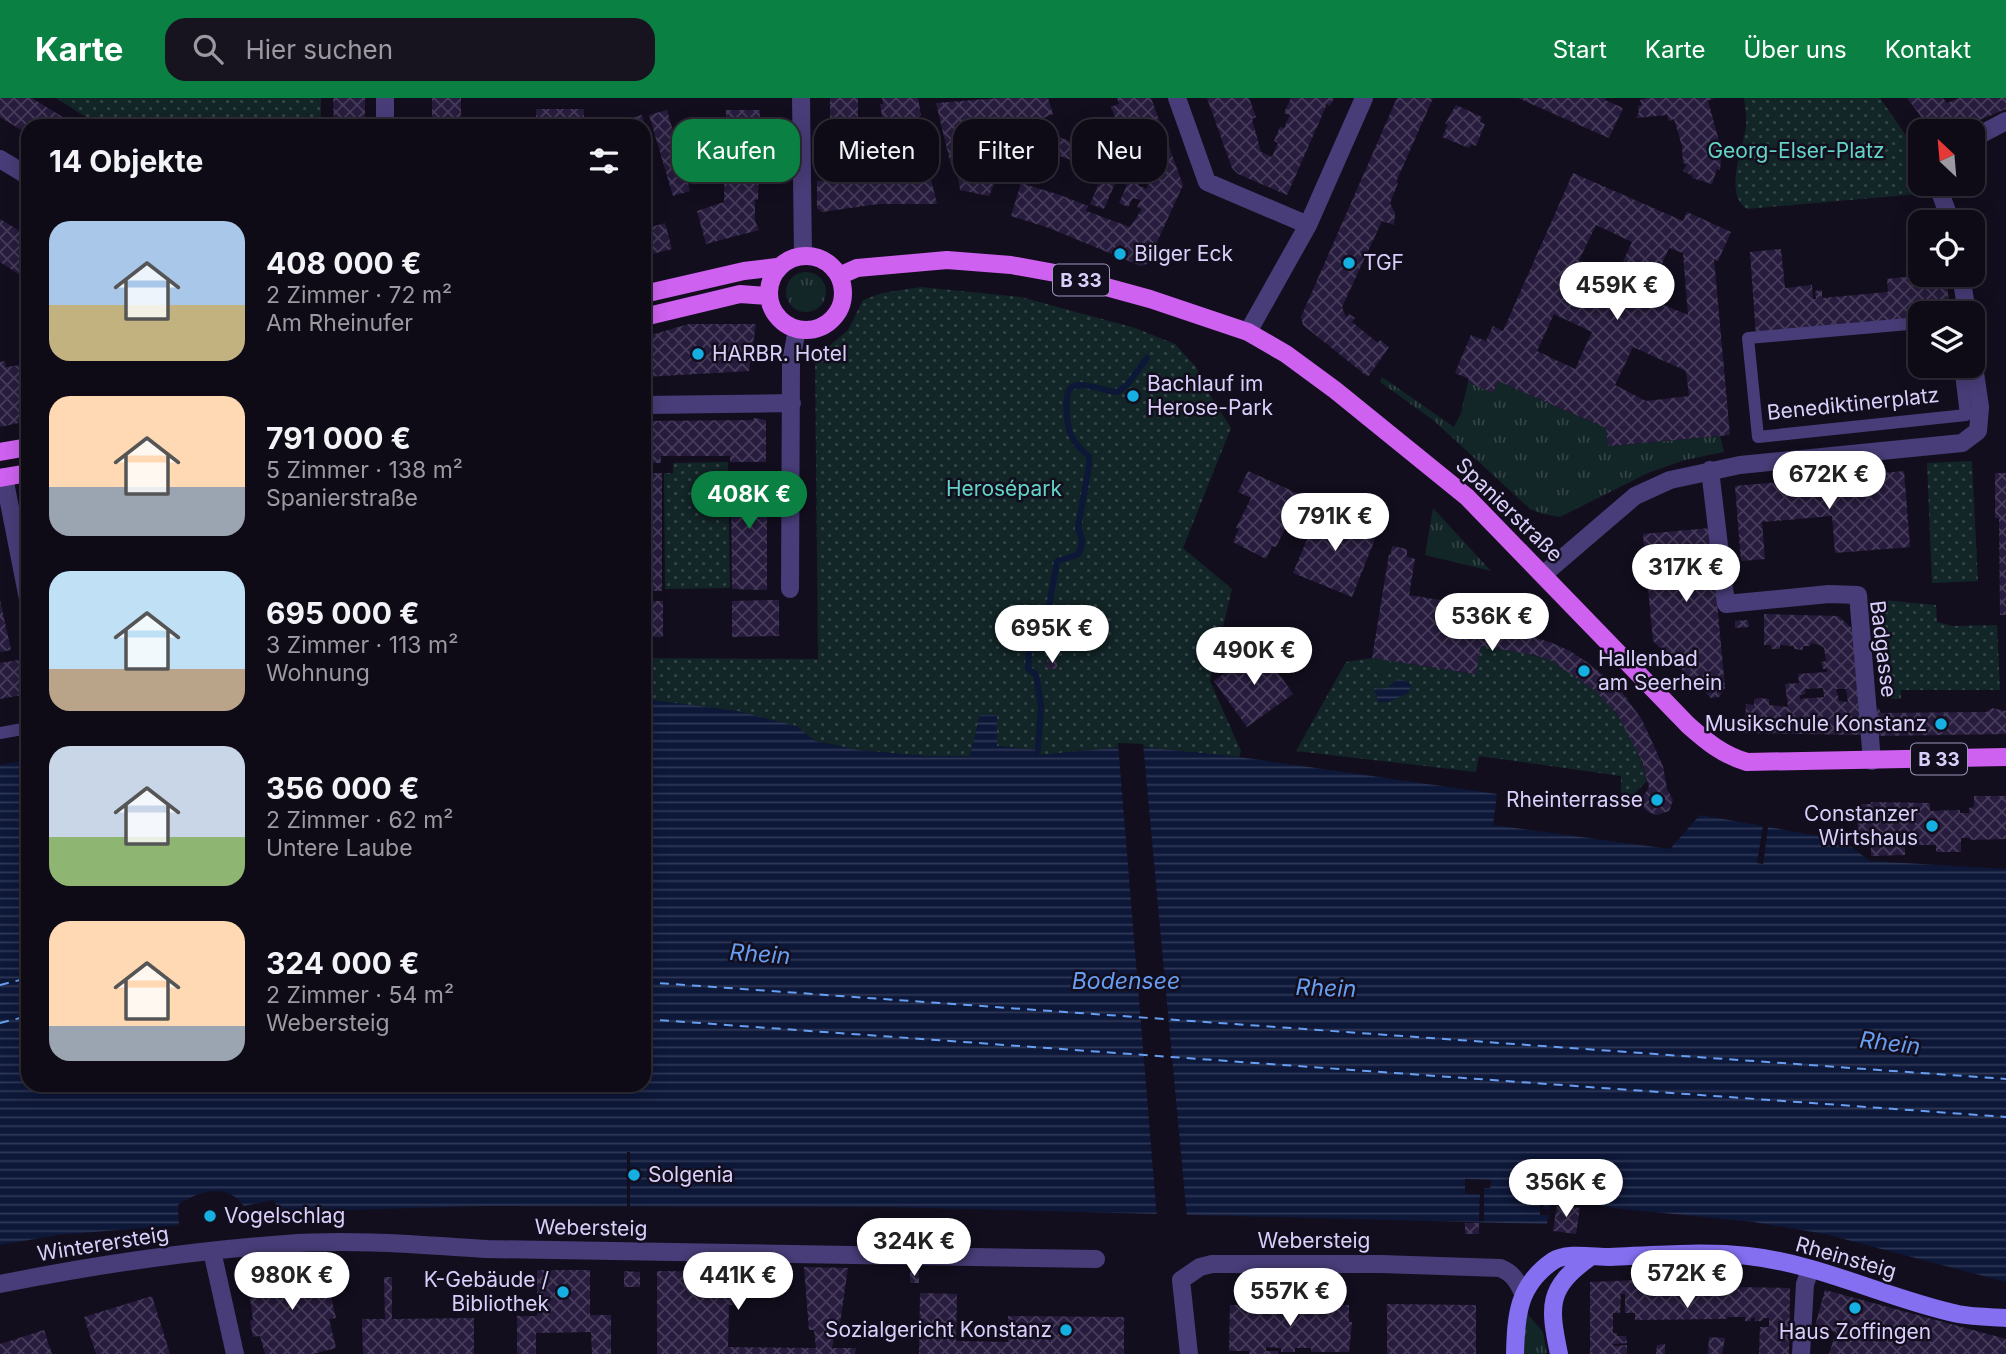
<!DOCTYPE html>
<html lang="de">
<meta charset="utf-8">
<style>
:root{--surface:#0e0a16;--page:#17131f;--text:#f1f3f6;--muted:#9b9aa1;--line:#2e2b35;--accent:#0b8043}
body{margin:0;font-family:Inter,sans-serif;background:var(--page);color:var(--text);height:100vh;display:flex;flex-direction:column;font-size:26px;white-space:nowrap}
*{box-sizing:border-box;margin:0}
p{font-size:23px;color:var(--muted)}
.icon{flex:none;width:38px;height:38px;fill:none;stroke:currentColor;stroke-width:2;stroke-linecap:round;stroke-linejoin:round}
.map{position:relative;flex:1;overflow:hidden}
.side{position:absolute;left:21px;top:21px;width:630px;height:973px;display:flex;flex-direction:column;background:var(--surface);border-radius:21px;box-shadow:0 4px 18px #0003,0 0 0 2px var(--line)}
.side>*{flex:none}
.top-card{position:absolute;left:672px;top:21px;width:665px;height:63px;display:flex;gap:14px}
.needle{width:46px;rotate:334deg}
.buttons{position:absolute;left:1908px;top:21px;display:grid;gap:14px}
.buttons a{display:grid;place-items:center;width:77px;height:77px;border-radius:14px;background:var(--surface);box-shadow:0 4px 18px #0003,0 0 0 2px var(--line);font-size:35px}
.price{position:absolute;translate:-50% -60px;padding:0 16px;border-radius:24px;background:#fff;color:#222;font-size:23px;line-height:46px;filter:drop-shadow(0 2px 4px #0008)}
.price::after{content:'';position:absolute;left:50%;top:42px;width:21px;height:16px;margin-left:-10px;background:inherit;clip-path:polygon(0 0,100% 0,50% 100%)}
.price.selected{background:var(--accent);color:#fff}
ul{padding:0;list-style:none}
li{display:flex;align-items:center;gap:21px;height:175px;padding:0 28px}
li span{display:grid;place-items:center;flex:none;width:196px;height:140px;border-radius:21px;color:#555}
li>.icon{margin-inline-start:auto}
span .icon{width:84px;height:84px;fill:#fffc;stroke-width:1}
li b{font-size:30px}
h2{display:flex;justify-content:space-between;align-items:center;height:84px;padding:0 28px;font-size:30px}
.pill{padding:0 24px;border-radius:21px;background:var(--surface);box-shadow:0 4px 18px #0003,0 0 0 2px var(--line);font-size:24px;line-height:63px}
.pill.selected{background:var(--accent);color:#fff}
header{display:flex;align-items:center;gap:42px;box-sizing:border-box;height:98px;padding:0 35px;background:var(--accent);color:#fff}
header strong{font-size:33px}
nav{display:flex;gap:38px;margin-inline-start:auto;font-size:24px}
.search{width:490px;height:63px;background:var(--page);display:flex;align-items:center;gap:18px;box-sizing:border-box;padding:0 24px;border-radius:21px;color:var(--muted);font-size:26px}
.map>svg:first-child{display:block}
.grass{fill:url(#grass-tufts)}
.park{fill:url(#park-dots)}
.pitch{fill:#122527}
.water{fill:url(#water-rules)}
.pier{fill:#130e1e}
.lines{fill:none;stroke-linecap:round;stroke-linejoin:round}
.stream{stroke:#0d1738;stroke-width:6}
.ferry{stroke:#679ef1;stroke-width:2;stroke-dasharray:9 7;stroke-linecap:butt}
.building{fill:url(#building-cross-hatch);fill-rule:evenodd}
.pedestrian{stroke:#483d78;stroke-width:12}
.minor{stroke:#483d78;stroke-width:18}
.secondary{stroke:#846ff1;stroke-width:18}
.primary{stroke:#ce61f0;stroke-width:18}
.poi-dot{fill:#15b0e1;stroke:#130e1e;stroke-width:2.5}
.labels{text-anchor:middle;stroke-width:5;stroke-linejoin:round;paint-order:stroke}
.shield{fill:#130e1e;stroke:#9e95b9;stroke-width:2}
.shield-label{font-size:19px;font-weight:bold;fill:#dacffb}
.park-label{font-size:21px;fill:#63d3c6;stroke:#130e1e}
.poi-label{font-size:21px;fill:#dacffb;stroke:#130e1e;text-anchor:start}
.street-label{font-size:21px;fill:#dacffb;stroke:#130e1e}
.water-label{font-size:23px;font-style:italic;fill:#679ef1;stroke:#130e1e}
</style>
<header>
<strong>Karte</strong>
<div class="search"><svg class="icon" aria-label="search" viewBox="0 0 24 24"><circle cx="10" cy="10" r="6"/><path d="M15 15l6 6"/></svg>Hier suchen</div>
<nav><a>Start</a><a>Karte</a><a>Über uns</a><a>Kontakt</a></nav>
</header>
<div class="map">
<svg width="2006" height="1256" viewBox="0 0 2006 1256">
<defs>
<pattern id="grass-tufts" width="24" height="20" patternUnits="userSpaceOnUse" patternTransform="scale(1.75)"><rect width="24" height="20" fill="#122527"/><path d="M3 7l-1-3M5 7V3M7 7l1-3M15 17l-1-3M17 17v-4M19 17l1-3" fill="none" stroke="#344447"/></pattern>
<pattern id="park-dots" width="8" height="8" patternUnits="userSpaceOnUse" patternTransform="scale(1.75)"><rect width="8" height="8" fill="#122527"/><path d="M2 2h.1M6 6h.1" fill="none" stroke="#344447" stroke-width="1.8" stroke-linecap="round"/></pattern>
<pattern id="water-rules" width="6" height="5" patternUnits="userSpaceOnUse" patternTransform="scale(1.75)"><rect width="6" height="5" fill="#0d1738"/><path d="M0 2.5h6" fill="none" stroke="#303856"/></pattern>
<pattern id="building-cross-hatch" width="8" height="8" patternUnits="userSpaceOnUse" patternTransform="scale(1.75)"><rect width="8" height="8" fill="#271c3d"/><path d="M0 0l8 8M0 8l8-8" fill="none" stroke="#463c5a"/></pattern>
</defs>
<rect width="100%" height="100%" fill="#130e1e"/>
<path class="grass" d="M786 194a20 20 0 1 1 40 0a20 20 0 1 1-40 0Z
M1382,279L1454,329L1461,315L1468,284L1493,295L1498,283L1606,330L1608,348L1720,338L1724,354L1685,362L1648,375L1560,419L1543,416L1530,411L1433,322L1380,284Z
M1433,410L1491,473L1425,457Z
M1527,1215L1543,1234L1547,1256H1524V1223Z"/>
<path class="park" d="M56,0H321V28H100Z
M1744,0H1880L1919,56L1920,86H1927L1930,95L1747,111C1723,96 1743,51 1746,28C1747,19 1745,9 1744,0Z
M921,189L1021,199L1135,230L1175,246L1196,269L1206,291L1231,330L1183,450L1232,491L1210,583L1241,653L1239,659L1133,648L1039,657L1038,652L996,648L997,618H980L970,658H924L858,652L815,643L796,628L644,601V560L818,561L815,260L848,232L863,202L882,195Z
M1972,363L1978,483L1932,485L1927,365Z
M728,364L730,490L665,491L664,375H673V365Z
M1883,502L1936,507L1937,524L1953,528L1997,527L2000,592H1901V601H1891Z
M1481,548C1504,552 1528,554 1549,562C1599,582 1636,633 1647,683L1633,697L1621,695V678L1479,658L1476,674L1296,653L1346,564L1372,560L1476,576Z"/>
<path class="pitch" d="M1375,560L1390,563L1387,577L1372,575Z"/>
<path class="water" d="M1398,581L1409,584L1411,588L1408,595L1388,604H1379L1374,591L1387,590Z
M644,601L738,613L796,628L815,643L858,652L924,658H970L980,617H997V648L1038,652L1039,657L1133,648L1239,659L1497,696L1493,727L1670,751L1700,717L1842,742L1870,763L2006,771V1184L1825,1136L1754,1124L1613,1110L1552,1097L1547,1126L888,1109L483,1108L278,1114L274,1102L244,1108C226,1084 199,1093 178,1107L179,1127L58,1137L0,1147V667L28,662V987H644Z"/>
<path class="pier" d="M1118,645L1143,646L1187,1121L1157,1120Z
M1763,728L1768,729L1763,766L1757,765Z
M627,1054H630V1113H627Z
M1536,1072L1552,1073V1081L1545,1082L1543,1111L1549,1112V1117H1540L1541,1082H1536Z
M1465,1081L1491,1082L1490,1090H1484V1123H1479L1480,1096H1465Z"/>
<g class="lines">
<path class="stream" d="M1038,652L1041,608L1036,576L1028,571L1030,537L1039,536L1046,526L1057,463L1077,457L1081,450L1082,442L1078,430L1089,368V359C1083,353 1074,345 1071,337C1067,329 1063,294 1072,289C1083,283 1104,293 1117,294L1127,287L1147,260"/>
<path class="ferry" d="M644,884L2006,981
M0,887L28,880
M644,921L2006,1019
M0,925L28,918"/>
</g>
<path class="building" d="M0,0H32L77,28H28V36L0,19Z
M333,0H365V28H334Z
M432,0H461V28H432Z
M830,0H858V38H830Z
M882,0H918L921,17L919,18L920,33L901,34L900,28L884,29L880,6H883Z
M1001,0H1048L1053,16L1034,24L1033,21L966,26L974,62H987L1002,69L989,98L960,92L956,67L951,68L936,5Z
M1117,0H1151L1183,87L1147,166L1141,168L1049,130L1011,118L1021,85L1060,97L1088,108L1086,113L1130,129L1142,111L1137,109L1141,102L1133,100L1128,109L1119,105L1127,87L1116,83L1104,111L1090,106L1103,77L1086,71L1087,68L1025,45L1032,29L1093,52L1089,62L1092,58L1139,76L1141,79L1138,87L1146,91L1148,87L1124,21L1117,24L1111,9L1119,6Z
M1207,0H1249L1256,19L1252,21L1261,54L1272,59L1278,45L1274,43L1280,29L1284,30L1290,17L1284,15L1291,0H1334L1330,8L1327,6L1287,97L1238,76L1232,70Z
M1397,0H1433L1396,84L1398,85L1390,105L1395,115L1394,127L1382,123L1342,209L1346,219L1349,216L1355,220L1352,224L1378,245L1380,242L1389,249L1368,279L1303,227L1301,219Z
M1518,0H1606L1605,2L1623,10L1609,40Z
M1647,0H1714L1708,3L1722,54L1720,72L1717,71L1712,86L1692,80L1693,78L1683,73L1687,66L1683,65L1682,48L1674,21L1669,23L1667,17L1636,20L1639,14L1638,8L1642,7L1640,2Z
M1907,0H1943L1947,5L1959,0H2006V11L1953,33H1932Z
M1456,7L1482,19L1480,24L1485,26L1476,48L1471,46L1469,50L1442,39L1448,27L1445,26Z
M536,11H584V28H536Z
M667,12L690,93L673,98L649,17Z
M726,12H760L758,102H755V123L759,132L706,146L697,113L724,104Z
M642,17L645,28H606V27Z
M1111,38L1114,48L1092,57L1097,44Z
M928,69L937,106H878L822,114L817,110V83L848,80L847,74Z
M1573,75L1683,123L1687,114L1731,134L1718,163L1714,161L1730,337L1608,348L1606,330L1498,283L1493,295L1468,284L1469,281L1455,275L1471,237L1486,243L1493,228L1503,233ZM1596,127L1632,144L1616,179L1579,162ZM1669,150L1683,155L1688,217L1647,200ZM1554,216L1592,234L1575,271L1537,253ZM1633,249L1686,273L1689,298L1646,303L1615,287Z
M0,121L28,138V164L20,177L0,164Z
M665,125L672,151L644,158V131Z
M1911,139H1920V177H1946L1950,215H1920V224L1756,238L1750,154L1781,151L1785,190L1812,187L1813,201H1816L1815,193L1822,192V200L1888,194L1887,181L1914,178Z
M689,226H756L749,273L644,279V239Z
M5,263L6,269L28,266V323L0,329V264Z
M754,320L766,322V364H730V358H661V365H644V323L753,322Z
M1248,373L1299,396L1300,400L1276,449L1272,448L1266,461L1233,444L1239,431L1236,430L1251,400L1238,394Z
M1904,373L1910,449L1835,455L1832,418L1762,424L1765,461L1741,463L1735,388Z
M644,375H662V493H644Z
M731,375H767V492L732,491Z
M1995,375H2006V517H2000L1999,420H1995Z
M1321,408L1357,422L1353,432L1375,441L1352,499L1293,475Z
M1710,430L1725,590L1719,599L1711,600L1653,543L1643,436Z
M1392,448L1407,451V459L1415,461L1409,497L1490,510V505L1504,507L1503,513L1527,516L1524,536L1552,545L1570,553L1588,565L1619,590L1642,622L1663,668L1667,691L1673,702L1669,713L1657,717L1648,714L1644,710L1643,698L1649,690L1642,663L1617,616L1594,592L1552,563L1535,557L1481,548L1476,576L1372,560L1389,456L1391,457Z
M0,502L11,552L0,554Z
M779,502V538L732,539V503Z
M644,503H663V539H644Z
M1764,516L1838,518L1856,534L1862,637L1744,635L1746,606L1754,607V602L1757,600L1769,601V607L1788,609L1785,586L1799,585L1798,576L1827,574V571H1823L1821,564L1826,563L1824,550L1820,547L1811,545L1810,548H1803V552L1794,551V548L1780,547V551H1771V547H1764ZM1823,590L1824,599L1800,601V597L1805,596V591ZM1836,591H1846L1848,604L1839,603Z
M1748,522L1749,529L1735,530V523Z
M1260,549L1293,596L1247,629L1214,583Z
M25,561L28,596L0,601V565Z
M1047,562L1057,563V571H1047Z
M1875,610L1879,611L1881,615L1986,614L1992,610L1996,611L2006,613V636L1877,638Z
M1974,698H2006V741L1970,742V740H1961V754H1936V747H1905V757L1871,758V748H1858L1857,706H1871V704L1930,705V713L1960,712V715H1969V710L1974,709Z
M1557,1106L1580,1110L1576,1136L1553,1133Z
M1465,1125H1479V1136H1465Z
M804,1169L848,1170L839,1232H836L832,1250H856L855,1256H657V1173L735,1174V1207H729L728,1249L816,1250L814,1232H809Z
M537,1172H590V1217H611V1256H592L591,1234L536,1235V1256H517V1218H537Z
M624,1173L640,1174V1189H624Z
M910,1174H919V1185H910Z
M331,1175V1199L336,1220L329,1221L336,1250L313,1256H265L260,1238L253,1239L250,1223L253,1222L250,1199L247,1198V1176Z
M384,1179H392V1221L474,1220V1256H363L362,1221H385Z
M1662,1181V1188L1790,1190L1789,1256H1759L1760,1229H1769V1220H1763L1762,1223H1755V1220L1751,1219V1223H1745V1219H1727V1221L1635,1222V1215H1625V1196H1621L1620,1215H1613V1235H1617V1238H1626L1627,1245L1613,1246L1614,1248L1627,1247V1256H1590V1184Z
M1825,1192L2006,1241V1256H1829L1836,1234L1815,1228Z
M920,1195L957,1196L956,1243L1008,1244V1218L1124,1219V1256H919Z
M152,1198L170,1256H96L84,1219Z
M1271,1203H1307V1207H1349V1224H1352L1349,1254H1311V1250H1295V1254H1281V1250L1266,1249V1253H1278V1256H1249V1253H1229L1230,1207H1271Z
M1387,1206L1476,1207V1256H1387Z
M44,1232L52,1256H0V1246Z
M1709,1239L1725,1240L1722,1256H1708Z
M1665,1246V1256H1656L1657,1247Z"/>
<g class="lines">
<path class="pedestrian" d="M1920,225L1748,240L1758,339L1966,317L1960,268
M0,635L28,630"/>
<path class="minor" d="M385,0V28
M801,0L803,157
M1177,0L1207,84L1308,127
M1972,41L2006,23
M0,61L28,78
M1937,86L1951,124
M1961,177L1967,215
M1248,234L1308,127L1364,0
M644,307L792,305
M1710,372L1726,506L1829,496L1858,497L1872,663
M4,379L28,501
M1544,476L1635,398L1670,382L1740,367L1962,345L1978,333L1980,309L1972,254
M790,491L791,264L797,231
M212,1153L235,1256
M0,1186C94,1167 190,1153 285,1146C352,1141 421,1147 487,1151L1096,1161
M1189,1256L1181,1182L1200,1169L1212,1166H1381L1500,1170C1513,1175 1517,1183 1523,1195
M1801,1256L1805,1186L1810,1172"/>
<path class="secondary" d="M1515,1256C1516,1217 1518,1187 1553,1163C1566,1154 1593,1159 1610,1159C1655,1157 1703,1153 1748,1158C1821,1166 1888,1201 1958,1216C1974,1219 1990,1219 2006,1220
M1559,1256C1549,1208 1547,1190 1589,1160"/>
<path class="primary" d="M769 195a37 37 0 1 1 74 0a37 37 0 1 1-74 0Z
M839,178L857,170L947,162L1011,167L1055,175L1150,201L1248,234L1286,256L1335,292L1467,399L1688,627C1707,644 1723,657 1747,664L2006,659
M644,196L744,173L777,169
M644,219L740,196L768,198
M0,354L28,349
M0,380L28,375"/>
</g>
<g class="poi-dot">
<circle cx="1120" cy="156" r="7"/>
<circle cx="1349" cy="165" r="7"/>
<circle cx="698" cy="256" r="7"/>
<circle cx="1133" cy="298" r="7"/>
<circle cx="1584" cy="573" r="7"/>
<circle cx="1941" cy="626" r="7"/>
<circle cx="1657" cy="702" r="7"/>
<circle cx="1932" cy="728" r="7"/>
<circle cx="634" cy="1077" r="7"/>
<circle cx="210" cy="1118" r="7"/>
<circle cx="563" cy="1194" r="7"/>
<circle cx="1855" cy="1210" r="7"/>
<circle cx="1066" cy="1232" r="7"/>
</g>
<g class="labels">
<g class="shield">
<rect x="1053" y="166.5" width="56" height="31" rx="5"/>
<rect x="1911" y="645.5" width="56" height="31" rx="5"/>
</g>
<g class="shield-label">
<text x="1081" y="189">B 33</text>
<text x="1939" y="668">B 33</text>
</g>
<g class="park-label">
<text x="1796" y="60">Georg-Elser-Platz</text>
<text x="1004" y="398">Herosépark</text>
</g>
<g class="poi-label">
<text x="1134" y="163">Bilger Eck</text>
<text x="1363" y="172">TGF</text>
<text x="712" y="263">HARBR. Hotel</text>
<text x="1147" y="293">Bachlauf im<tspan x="1147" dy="24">Herose-Park</tspan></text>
<text x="1598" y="568">Hallenbad<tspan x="1598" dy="24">am Seerhein</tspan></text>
<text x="1927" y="633" text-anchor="end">Musikschule Konstanz</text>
<text x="1643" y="709" text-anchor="end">Rheinterrasse</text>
<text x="1918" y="723" text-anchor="end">Constanzer<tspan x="1918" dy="24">Wirtshaus</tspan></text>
<text x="648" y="1084">Solgenia</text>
<text x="224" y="1125">Vogelschlag</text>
<text x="549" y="1189" text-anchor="end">K-Gebäude /<tspan x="549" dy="24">Bibliothek</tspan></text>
<text x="1052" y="1239" text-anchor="end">Sozialgericht Konstanz</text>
<text x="1855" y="1241" text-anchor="middle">Haus Zoffingen</text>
</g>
<g class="street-label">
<text transform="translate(1853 306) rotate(-6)" y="7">Benediktinerplatz</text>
<text transform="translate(1509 412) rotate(44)" y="7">Spanierstraße</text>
<text transform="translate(1883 551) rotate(83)" y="7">Badgasse</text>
<text transform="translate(591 1130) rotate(1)" y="7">Webersteig</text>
<text x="1314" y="1150">Webersteig</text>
<text transform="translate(103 1146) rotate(-9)" y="7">Winterersteig</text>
<text transform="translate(1846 1160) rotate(16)" y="7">Rheinsteig</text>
</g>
<g class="water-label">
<text transform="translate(760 856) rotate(4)" y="8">Rhein</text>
<text x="1126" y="891">Bodensee</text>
<text transform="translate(1326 890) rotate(2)" y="8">Rhein</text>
<text transform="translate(1890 945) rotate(7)" y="8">Rhein</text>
</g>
</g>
</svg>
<div class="buttons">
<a><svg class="needle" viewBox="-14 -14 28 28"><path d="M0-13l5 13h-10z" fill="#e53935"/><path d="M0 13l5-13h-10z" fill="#9b9aa1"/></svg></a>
<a><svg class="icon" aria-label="locate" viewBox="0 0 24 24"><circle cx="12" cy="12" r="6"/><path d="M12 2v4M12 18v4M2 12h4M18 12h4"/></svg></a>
<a><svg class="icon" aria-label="layers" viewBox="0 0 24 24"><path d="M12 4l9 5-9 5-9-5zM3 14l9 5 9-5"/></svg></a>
</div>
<b class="price" style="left:1617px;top:224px">459K €</b>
<b class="price" style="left:1829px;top:413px">672K €</b>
<b class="price selected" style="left:749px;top:433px">408K €</b>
<b class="price" style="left:1335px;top:455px">791K €</b>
<b class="price" style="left:1686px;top:506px">317K €</b>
<b class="price" style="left:1492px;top:555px">536K €</b>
<b class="price" style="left:1052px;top:567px">695K €</b>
<b class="price" style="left:1254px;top:589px">490K €</b>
<b class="price" style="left:1566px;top:1121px">356K €</b>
<b class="price" style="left:914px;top:1180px">324K €</b>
<b class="price" style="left:1687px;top:1212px">572K €</b>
<b class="price" style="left:292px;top:1214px">980K €</b>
<b class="price" style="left:738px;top:1214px">441K €</b>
<b class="price" style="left:1290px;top:1230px">557K €</b>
<div class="top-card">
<a class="pill selected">Kaufen</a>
<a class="pill">Mieten</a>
<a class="pill">Filter</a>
<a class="pill">Neu</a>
</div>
<section class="side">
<h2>14 Objekte<svg class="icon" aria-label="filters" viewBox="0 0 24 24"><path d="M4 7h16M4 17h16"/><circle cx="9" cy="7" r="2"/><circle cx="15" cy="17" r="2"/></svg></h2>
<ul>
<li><span style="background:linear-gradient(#a9c7e8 60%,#c2b280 0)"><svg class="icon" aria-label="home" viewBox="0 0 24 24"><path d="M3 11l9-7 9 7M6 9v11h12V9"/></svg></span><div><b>408 000 €</b><p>2 Zimmer · 72 m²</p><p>Am Rheinufer</p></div></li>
<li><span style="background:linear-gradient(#ffd9b3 65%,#9aa5b1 0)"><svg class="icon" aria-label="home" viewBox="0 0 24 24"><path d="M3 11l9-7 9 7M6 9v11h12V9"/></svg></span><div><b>791 000 €</b><p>5 Zimmer · 138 m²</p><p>Spanierstraße</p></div></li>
<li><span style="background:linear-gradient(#bfe0f5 70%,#b9a48a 0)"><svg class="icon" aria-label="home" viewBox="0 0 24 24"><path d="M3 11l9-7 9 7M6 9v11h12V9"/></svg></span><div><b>695 000 €</b><p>3 Zimmer · 113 m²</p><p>Wohnung</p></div></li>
<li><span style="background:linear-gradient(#c9d6e8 65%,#8fb573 0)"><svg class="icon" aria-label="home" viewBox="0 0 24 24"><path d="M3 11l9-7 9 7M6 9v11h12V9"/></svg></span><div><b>356 000 €</b><p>2 Zimmer · 62 m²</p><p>Untere Laube</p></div></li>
<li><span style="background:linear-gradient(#ffd9b3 75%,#9aa5b1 0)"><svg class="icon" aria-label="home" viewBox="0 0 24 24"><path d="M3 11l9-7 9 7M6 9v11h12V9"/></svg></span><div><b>324 000 €</b><p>2 Zimmer · 54 m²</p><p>Webersteig</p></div></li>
</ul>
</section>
</div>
